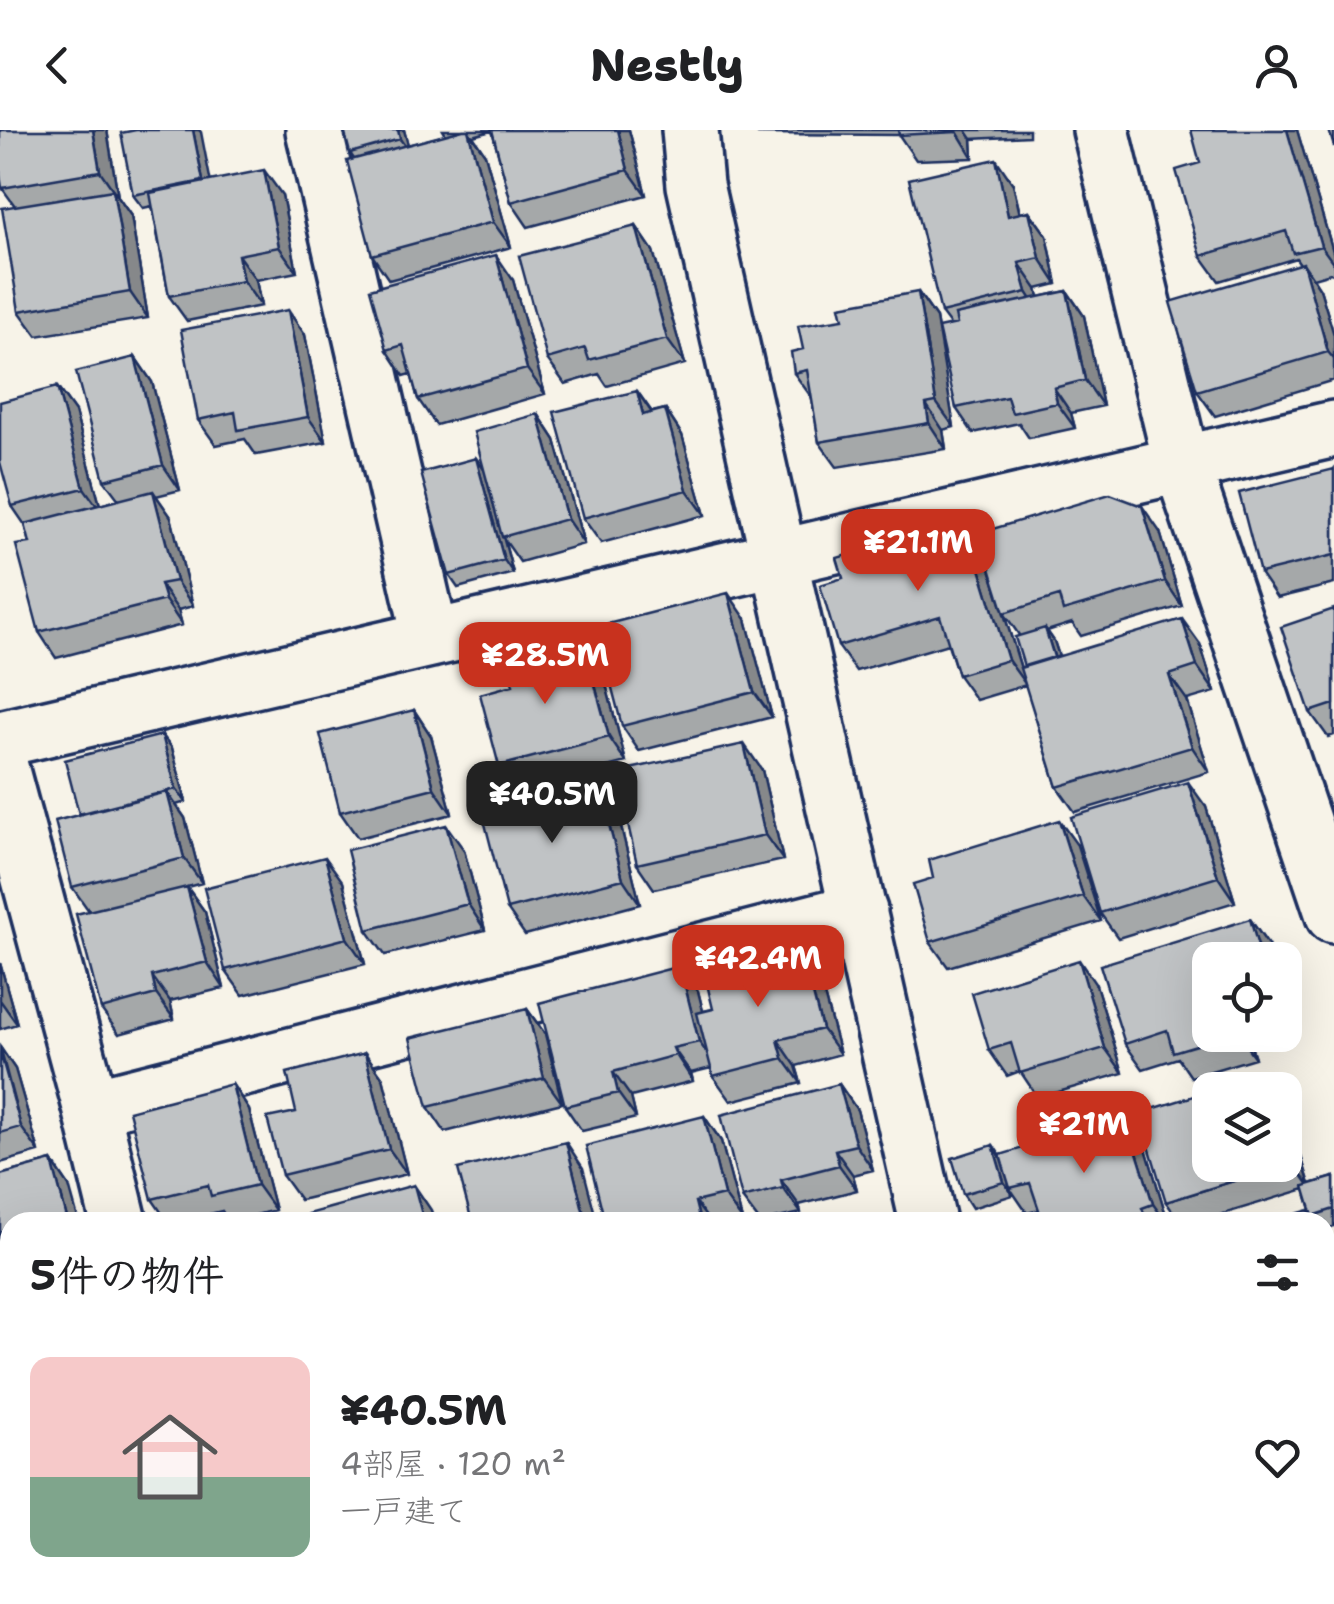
<!DOCTYPE html>
<html lang="ja">
<meta charset="utf-8">
<style>
:root{--surface:#fff;--page:#f6f6f6;--text:#202124;--muted:#757577;--line:#e0e0e0;--accent:#c8321e}
body{margin:0;font-family:"Shantell Sans","Klee One",sans-serif;background:var(--page);color:var(--text);height:100vh;display:flex;flex-direction:column;font-size:38px;white-space:nowrap}
*{box-sizing:border-box;margin:0}
p{font-size:32px;color:var(--muted)}
.icon{flex:none;width:55px;height:55px;fill:none;stroke:currentColor;stroke-width:2;stroke-linecap:round;stroke-linejoin:round}
.map{position:relative;flex:1;overflow:hidden}
.panel{position:absolute;left:0px;top:1082px;width:1335px;height:392px;display:flex;flex-direction:column;background:var(--surface);border-radius:30px 30px 0 0;box-shadow:0 10px 40px #0002}
.panel>*{flex:none}
.buttons{position:absolute;left:1192px;top:812px;display:grid;gap:20px}
.buttons a{display:grid;place-items:center;width:110px;height:110px;border-radius:20px;background:var(--surface);box-shadow:0 10px 40px #0002;font-size:50px}
.price{position:absolute;translate:-50% -85px;padding:0 22px;border-radius:20px;background:var(--accent);color:#fff;font-size:32px;line-height:65px;filter:drop-shadow(0 2px 5px #0008)}
.price::after{content:'';position:absolute;left:50%;top:60px;width:30px;height:22px;margin-left:-15px;background:inherit;clip-path:polygon(0 0,100% 0,50% 100%)}
.price.on{background:#222;color:#fff}
ul{padding:0;list-style:none}
li{display:flex;align-items:center;gap:30px;height:250px;padding:0 30px}
li+li{border-top:2px solid var(--line)}
li span{display:grid;place-items:center;flex:none;width:280px;height:200px;border-radius:20px;color:#555}
li>.icon{margin-inline-start:auto}
span .icon{width:120px;height:120px;fill:#fffc;stroke-width:1}
li b{font-size:42px}
h2{display:flex;justify-content:space-between;align-items:center;height:120px;padding:0 30px;font-size:42px}
header{display:flex;justify-content:space-between;align-items:center;height:130px;padding:0 30px;background:var(--surface);font-size:45px;font-weight:800}
.map>svg:first-child{display:block}
.lines{fill:none;stroke-linecap:round;stroke-linejoin:round}
.minor-casing{stroke:#1b2f5e;stroke-width:62}
.minor{stroke:#f7f3e8;stroke-width:55}
.wall{fill:#a5a8a9;stroke:#1b2f5e;stroke-width:2.5}
.shaded-wall{fill:#86888a;stroke:#1b2f5e;stroke-width:2.5}
.building{fill:#c0c3c5;stroke:#1b2f5e;stroke-width:2.5}
</style>
<header><svg class="icon" aria-label="back" viewBox="0 0 24 24"><path d="M15 5l-7 7 7 7"/></svg>Nestly<svg class="icon" aria-label="person" viewBox="0 0 24 24"><circle cx="12" cy="8" r="4"/><path d="M4 21q1-7 8-7t8 7"/></svg></header>
<div class="map">
<svg width="1334" height="1474" viewBox="0 0 1334 1474">
<rect width="100%" height="100%" fill="#f7f3e8"/>
<filter id="ink" filterUnits="userSpaceOnUse"><feTurbulence type="fractalNoise" baseFrequency=".01" numOctaves="2"/><feDisplacementMap in="SourceGraphic" scale="20" xChannelSelector="R" yChannelSelector="G"/><feConvolveMatrix kernelMatrix="1 2 1 2 8 2 1 2 1" color-interpolation-filters="sRGB"/></filter>
<g filter="url(#ink)">
<g class="lines">
<g class="minor-casing">
<path id="minor" d="M314,0L431,509
M690,0L695,55L928,1092
M1101,0L1182,335L1334,785
M0,609L1334,299
M0,637L91,977L119,1092
M91,977L859,781
M1325,1290L1334,1288
M212,1465L214,1474
M1012,1465L1014,1474
M865,1474L903,1465"/>
</g>
<use href="#minor" class="minor"/>
</g>
<path class="wall" d="M107,0L118,67L131,86L148,188L37,206L19,181L15,76L2,58Z
M136,0H199L210,51L282,65L297,142L256,150L261,176L187,191L169,166L152,76L143,78L133,65Z
M404,0L408,15L446,5L443,0H490L491,1L473,6L485,24L511,117L389,150L372,125L354,29L350,23Z
M492,0H629L646,65L528,97L511,72Z
M755,0H1029V6L972,9L973,28L916,30L899,5L758,4Z
M1297,0L1334,125V142L1313,148L1320,159L1334,205V250L1215,286L1197,261L1300,134L1296,128L1219,151L1201,126Z
M1013,54L1020,83L1029,81L1047,106L1057,154L1037,159L1039,167L1067,161L1084,186L1103,276L1071,283L1075,298L1029,308L1019,293L973,303L956,278L950,195L941,183Z
M636,96L653,121L685,234L607,256L599,244L565,254L547,229Z
M513,150L545,264L436,295L418,269L411,244L404,246L387,220Z
M918,162L936,188L954,297L943,300L946,319L837,337L819,312L812,268L794,243L803,219L843,189Z
M305,205L326,312L256,325L245,309L216,315L198,290Z
M135,227L152,252L180,360L156,366L171,387L193,476L178,480L182,495L56,528L39,502L30,413L25,395L12,376L57,257L75,282L100,375L119,370L104,350Z
M637,261L652,282L665,279L682,305L705,385L601,413L583,388Z
M538,284L555,310L584,414L520,432L504,409L513,443L458,458L449,445L476,328L484,340Z
M1334,339V454L1277,468L1260,443Z
M965,390L983,416L1021,538L1024,536L1019,505L1004,483L1160,402L1182,476L1081,506L1072,493L1047,501L1054,511L1059,526L1200,514L1215,562L1187,570L1209,642L1075,682L1057,657L1026,555L976,570L958,545L948,514L856,541L838,516L843,448Z
M1334,479V605L1328,607L1310,582Z
M746,489L772,587L639,621L622,596Z
M602,539L626,632L516,661L499,636Z
M414,580L431,606L452,684L358,708L340,682Z
M162,605L172,618L186,672L176,675L185,688L202,753L187,757L205,782L224,858L170,871L174,889L119,904L101,879L89,781L72,757Z
M762,640L783,730L654,759L637,734Z
M616,677L640,774L525,805L507,779Z
M1206,677L1235,772L1118,808L1100,783Z
M1077,715L1101,791L948,837L930,812Z
M464,720L485,800L385,825L367,800Z
M343,752L365,834L243,865L225,840Z
M1250,789L1268,815L1272,830H1210V905H1254L1248,907L1255,928L1191,947L1178,928L1143,939L1125,914Z
M804,829L821,854L840,924L796,936L801,953L731,971L713,946L711,938L691,943L693,951L631,967L636,988L582,1001L565,976L680,836L698,861L703,881L713,879L749,844Z
M0,833L17,894L0,899Z
M1096,855L1123,943L1038,968L1020,941L1007,946L989,920Z
M1285,873L1291,894L1285,896Z
M527,879L545,904L562,973L445,1002L428,977Z
M0,917L15,939L39,1022L0,1033Z
M365,923L383,948L407,1044L300,1070L282,1045Z
M232,954L249,980L275,1080L229,1092L222,1081L177,1092H168L152,1069Z
M839,954L857,980L873,1040L853,1045L857,1060L799,1075L801,1083L760,1092L742,1068Z
M704,986L721,1011L742,1090L732,1092H605Z
M1285,991L1294,1005L1310,1054L1334,1047V1096L1325,1099V1092H1318L1313,1086L1305,1059L1197,1092H1180L1166,1072L1285,1035Z
M1144,1012L1168,1092H1043L1039,1080L1027,1083L1012,1061L1013,1065L972,1078L963,1064L993,1015L1000,1025Z
M52,1031L69,1056L10,1092V1195L0,1197V1045Z
M1325,1103L1331,1121L1334,1120V1208L1325,1211Z
M10,1228V1324L1,1311Z
M1334,1301V1429L1328,1430L1325,1426V1304Z
M414,1465H570V1466L566,1467L568,1474H417Z
M1108,1465H1205L1208,1474H1111Z
M1207,1465H1283L1264,1470L1267,1474H1213Z"/>
<path class="shaded-wall" d="M93,0H107L118,67L100,41Z
M193,0H199L201,2L213,64L203,51Z
M398,0H404L410,23L400,9Z
M468,0L485,24L511,117L493,92Z
M618,0H629L646,65L628,40Z
M956,0H966L972,9L973,28Z
M1287,0H1297L1334,125V134L1321,116Z
M996,29L1013,54L1026,111L1008,86Z
M264,40L282,65L297,142L279,117Z
M113,60L131,86L148,188L130,162Z
M1029,81L1047,106L1057,154L1040,128Z
M636,96L653,121L685,234L667,209Z
M238,125L256,150L261,176L243,151Z
M496,125L513,150L545,264L527,239Z
M1019,133L1037,159L1044,188L1027,162Z
M1303,133L1320,159L1334,205V229L1328,222Z
M1067,161L1084,186L1103,276L1085,250Z
M918,162L936,188L954,297L936,272Z
M288,180L305,205L326,312L308,287Z
M135,227L152,252L180,360L163,335Z
M57,257L75,282L102,383L84,358Z
M1054,258L1071,283L1075,298L1057,273Z
M637,261L654,286L643,285Z
M926,274L943,300L946,319L929,293Z
M665,279L682,305L705,385L687,360Z
M538,284L555,310L584,414L567,389Z
M476,328L485,341L513,443L504,430Z
M153,361L171,387L193,476L176,451Z
M1142,376L1160,402L1182,476L1165,451Z
M965,390L983,416L1026,555L1008,530Z
M160,454L178,480L182,495L165,470Z
M728,463L746,489L772,587L754,562Z
M1182,489L1200,514L1215,562L1197,536Z
M1045,498L1054,511L1065,545L1056,532Z
M584,514L602,539L626,632L609,607Z
M1169,545L1187,570L1209,642L1192,617Z
M414,580L431,606L452,684L434,658Z
M162,605L172,618L186,672L176,659Z
M744,614L762,640L783,730L765,705Z
M598,652L616,677L640,774L623,749Z
M1188,652L1206,677L1235,772L1218,747Z
M167,662L185,688L202,753L184,728Z
M1059,690L1077,715L1101,791L1083,766Z
M446,695L464,720L485,800L468,774Z
M325,727L343,752L365,834L347,808Z
M187,757L205,782L224,858L207,832Z
M1250,789L1268,815L1272,830H1262Z
M778,807L796,832L784,834Z
M804,829L821,854L840,924L822,899Z
M1079,830L1096,855L1123,943L1105,918Z
M0,833L17,894L0,870Z
M680,836L698,861L717,937L699,912Z
M152,846L170,871L174,889L156,864Z
M1285,873L1291,894L1285,885Z
M527,879L545,904L562,973L544,948Z
M1238,905H1247L1248,907L1255,928Z
M778,910L796,936L801,953L783,928Z
M0,917L15,939L39,1022L21,997Z
M673,918L691,943L693,951L676,925Z
M365,923L383,948L407,1044L389,1019Z
M613,942L631,967L636,988L618,963Z
M232,954L249,980L275,1080L257,1055Z
M839,954L857,980L873,1040L856,1015Z
M704,986L721,1011L742,1090L724,1065Z
M1126,987L1144,1012L1168,1092H1166L1153,1074Z
M1285,991L1294,1005L1311,1058L1293,1032L1285,1006Z
M566,1012L583,1038L597,1092H586Z
M993,1015L1002,1029L1010,1058L1013,1065L1004,1052Z
M835,1020L853,1045L857,1060L839,1035Z
M52,1031L69,1056L79,1092H68Z
M781,1050L799,1075L801,1083L783,1058Z
M414,1055L431,1080L435,1092H424Z
M695,1072L710,1092H700Z
M1325,1103L1327,1106L1334,1129L1325,1127Z
M0,1142L10,1156V1174L4,1166L0,1150Z
M66,1465H77L80,1474H69Z
M158,1465H162L166,1474H160Z
M389,1465H399L402,1474H392Z
M558,1465H565L568,1474H565Z
M1200,1465H1205L1208,1474H1206Z"/>
<path class="building" d="M0,0H93L100,41L2,58L0,45Z
M136,0H193L203,51L133,65L121,3Z
M344,0H398L400,9L350,23Z
M463,0H468L493,92L372,125L347,31Z
M492,0H618L628,40L511,72Z
M898,0H956V2L899,5Z
M1191,0H1287L1321,116L1293,123L1286,101L1201,126L1176,40L1200,33Z
M1329,0H1334V17Z
M996,29L1008,86L1029,81L1040,128L1019,133L1027,162L941,183L909,49Z
M264,40L279,117L238,125L243,151L169,166L150,63Z
M113,60L130,162L19,181L2,78Z
M636,96L667,209L589,230L585,218L547,229L519,126Z
M496,125L527,239L418,269L403,215L387,220L370,159Z
M1303,133L1328,222L1197,261L1170,172Z
M1067,161L1085,250L1054,258L1057,273L1012,283L1007,267L956,278L938,198L957,194L955,185Z
M918,162L936,272L926,274L929,293L819,312L807,240L794,243L791,222L803,219L798,196L843,189L840,176Z
M288,180L308,287L238,300L235,282L198,290L181,200Z
M135,227L163,335L104,350L76,242Z
M57,257L84,358L12,376L0,332V272Z
M637,261L643,285L665,279L687,360L583,388L554,282Z
M538,284L567,389L502,407L474,302Z
M476,328L504,430L449,445L421,343Z
M1334,339V425L1260,443L1239,363Z
M153,361L176,451L160,454L165,470L39,502L16,415L30,413L25,394Z
M1110,364L1142,376L1165,451L1063,481L1059,466L1004,483L979,403Z
M965,390L1008,530L958,545L940,486L838,516L820,455L843,448L837,428Z
M728,463L754,562L622,596L596,497Z
M1334,479V574L1310,582L1281,497Z
M1182,489L1197,536L1169,545L1192,617L1057,657L1020,538Z
M1045,498L1054,527L1024,536L1015,507Z
M584,514L609,607L499,636L480,564L513,555L507,534Z
M414,580L434,658L340,682L320,604Z
M162,605L176,659L79,684L65,630Z
M744,614L765,705L637,734L616,642Z
M598,652L623,749L507,779L482,682Z
M1188,652L1218,747L1100,783L1071,687Z
M167,662L184,728L72,757L55,691Z
M1059,690L1083,766L930,812L913,754L933,748L929,730Z
M446,695L468,774L367,800L347,720Z
M325,727L347,808L225,840L204,758Z
M187,757L207,832L152,846L156,864L101,879L76,784Z
M1250,789L1262,830H1210V905H1230L1173,922L1167,900L1125,914L1100,835Z
M778,807L784,834L804,829L822,899L778,910L783,928L713,946L697,883L713,879L707,854L749,844L741,817Z
M1079,830L1105,918L1020,943L1011,913L989,920L972,863Z
M680,836L699,912L673,918L676,925L613,942L618,963L565,976L539,873Z
M527,879L544,948L428,977L410,908Z
M0,922L21,997L0,1003Z
M365,923L389,1019L282,1045L267,988L296,982L287,943Z
M1256,947L1260,960H1214Z
M232,954L257,1055L211,1066L208,1055L152,1069L129,981Z
M839,954L856,1015L835,1020L839,1035L781,1050L783,1058L742,1068L721,985Z
M1210,961V1035H1285L1166,1072L1139,983Z
M704,986L724,1065L695,1072L700,1092H639L638,1087L613,1092H605L586,1016Z
M1126,987L1153,1074L1142,1078L1146,1088L1132,1092H1043L1030,1053L1010,1058L1000,1025Z
M1285,1006L1293,1032L1285,1035Z
M566,1012L586,1092H472L458,1039Z
M993,1015L1004,1052L963,1064L952,1028Z
M52,1031L68,1092H10V1133L0,1136V1045Z
M1334,1047V1079L1313,1086L1304,1056Z
M414,1055L424,1092H310L308,1084Z
M1309,1080L1313,1092H1269Z
M265,1083L268,1092H232Z
M1334,1120V1178L1325,1180V1122Z
M0,1150L4,1166L0,1167Z
M10,1228V1308L1,1311L0,1231Z
M1334,1301V1398L1325,1401V1304Z
M10,1365V1465H66L69,1474H6L0,1454V1367Z
M1334,1458V1474H1327L1324,1465L1325,1461Z
M119,1465H158L160,1474H108L106,1469Z
M259,1465H389L392,1474H261Z
M414,1465H524L492,1474H456L455,1468L434,1474H417Z
M1108,1465H1154L1126,1474H1111Z
M1254,1465H1260L1263,1474H1237L1236,1471Z
M1310,1468L1312,1474H1293Z"/>
</g>
</svg>
<div class="buttons">
<a><svg class="icon" aria-label="locate" viewBox="0 0 24 24"><circle cx="12" cy="12" r="6"/><path d="M12 2v4M12 18v4M2 12h4M18 12h4"/></svg></a>
<a><svg class="icon" aria-label="layers" viewBox="0 0 24 24"><path d="M12 4l9 5-9 5-9-5zM3 14l9 5 9-5"/></svg></a>
</div>
<b class="price" style="left:918px;top:464px">¥21.1M</b>
<b class="price" style="left:545px;top:577px">¥28.5M</b>
<b class="price on" style="left:552px;top:716px">¥40.5M</b>
<b class="price" style="left:758px;top:880px">¥42.4M</b>
<b class="price" style="left:1084px;top:1046px">¥21M</b>
<section class="panel">
<h2>5件の物件<svg class="icon" aria-label="filters" viewBox="0 0 24 24"><path d="M4 7h16M4 17h16"/><circle cx="9" cy="7" r="2"/><circle cx="15" cy="17" r="2"/></svg></h2>
<ul>
<li><span style="background:linear-gradient(#f6c9c9 60%,#7fa58c 0)"><svg class="icon" aria-label="home" viewBox="0 0 24 24"><path d="M3 11l9-7 9 7M6 9v11h12V9"/></svg></span><div><b>¥40.5M</b><p>4部屋 · 120 m²</p><p>一戸建て</p></div><svg class="icon" aria-label="heart" viewBox="0 0 24 24"><path d="M12 20l-8-8c-3-5 5-10 8-4 3-6 11-1 8 4z"/></svg></li>
</ul>
</section>
</div>
